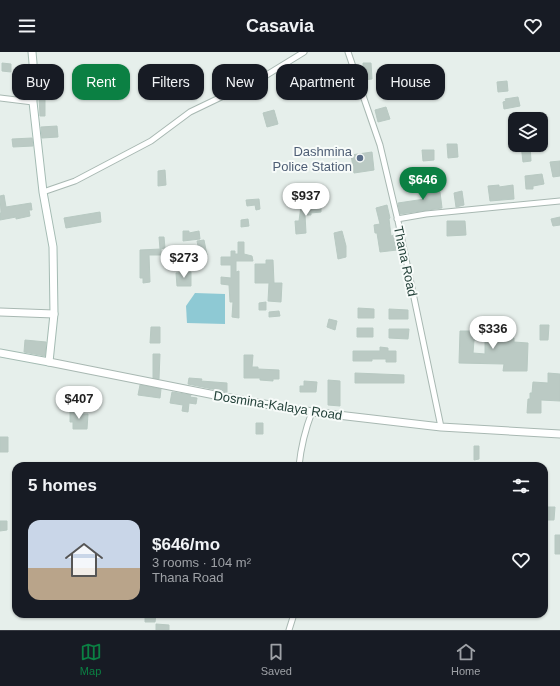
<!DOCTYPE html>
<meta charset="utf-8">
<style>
:root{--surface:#171b24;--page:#242831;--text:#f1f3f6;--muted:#9ea1a6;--line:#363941;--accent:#0b8043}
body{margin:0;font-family:Arial,sans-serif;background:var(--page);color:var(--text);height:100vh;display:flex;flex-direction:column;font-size:15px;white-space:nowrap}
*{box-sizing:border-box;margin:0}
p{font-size:13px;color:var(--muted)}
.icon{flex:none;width:22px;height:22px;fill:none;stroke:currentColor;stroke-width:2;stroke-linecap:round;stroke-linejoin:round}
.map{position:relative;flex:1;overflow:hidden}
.panel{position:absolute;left:12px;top:410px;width:536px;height:156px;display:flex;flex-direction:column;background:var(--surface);border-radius:12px;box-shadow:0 1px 3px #0004}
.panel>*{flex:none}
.guide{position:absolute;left:12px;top:12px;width:536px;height:36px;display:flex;gap:8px}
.fabs{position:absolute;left:508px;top:60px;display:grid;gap:8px}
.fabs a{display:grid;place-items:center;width:40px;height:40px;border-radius:8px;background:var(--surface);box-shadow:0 1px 3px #0004;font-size:20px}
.price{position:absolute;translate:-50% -34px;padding:0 9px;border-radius:14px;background:#fff;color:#222;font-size:13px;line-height:26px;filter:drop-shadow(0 1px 2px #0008)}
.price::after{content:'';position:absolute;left:50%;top:24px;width:12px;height:9px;margin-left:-6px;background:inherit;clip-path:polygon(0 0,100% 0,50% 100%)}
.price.selected{background:var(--accent);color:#fff}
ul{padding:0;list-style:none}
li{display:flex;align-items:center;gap:12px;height:100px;padding:0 16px}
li+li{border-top:1px solid var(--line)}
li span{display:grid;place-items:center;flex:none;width:112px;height:80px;border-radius:12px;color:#555}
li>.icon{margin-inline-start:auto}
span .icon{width:48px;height:48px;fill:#fffc;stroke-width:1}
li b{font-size:17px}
h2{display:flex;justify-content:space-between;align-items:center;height:48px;padding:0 16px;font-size:17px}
.tag{padding:0 14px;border-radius:12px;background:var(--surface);box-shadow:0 1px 3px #0004;font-size:14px;line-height:36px}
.tag.selected{background:var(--accent);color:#fff}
header{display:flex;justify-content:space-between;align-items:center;height:52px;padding:0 16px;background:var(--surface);font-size:18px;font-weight:800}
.dock{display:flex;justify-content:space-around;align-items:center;height:56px;border-top:1px solid var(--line);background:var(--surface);font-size:11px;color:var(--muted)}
.dock a{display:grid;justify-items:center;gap:2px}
.dock .selected{color:var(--accent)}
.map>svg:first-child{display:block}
.water{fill:#8ec9d4}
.building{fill:#bbcac4;stroke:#b8c9c2;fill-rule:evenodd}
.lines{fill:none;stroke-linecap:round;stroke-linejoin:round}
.minor-casing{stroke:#a8b8b2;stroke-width:7}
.tertiary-casing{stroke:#a8b8b2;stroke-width:9}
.secondary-casing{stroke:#a4bbb3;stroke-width:9}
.minor{stroke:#fff;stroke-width:5}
.tertiary{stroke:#fff;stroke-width:7}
.secondary{stroke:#fff;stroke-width:7}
.service-dot{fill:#5c6f8a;stroke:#f7fbf9;stroke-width:1.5}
.labels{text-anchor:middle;stroke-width:4;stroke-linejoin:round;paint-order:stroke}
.service-label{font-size:13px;fill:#4e5e75;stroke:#f7fbf9;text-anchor:end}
.street-label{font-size:13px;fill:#24423a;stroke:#f7fbf9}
</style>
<header><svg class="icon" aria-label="menu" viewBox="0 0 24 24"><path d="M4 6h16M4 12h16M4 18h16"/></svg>Casavia<svg class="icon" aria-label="heart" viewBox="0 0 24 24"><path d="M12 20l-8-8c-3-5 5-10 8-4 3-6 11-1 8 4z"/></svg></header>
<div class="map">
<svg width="560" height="578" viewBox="0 0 560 578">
<rect width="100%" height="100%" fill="#e6efeb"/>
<path class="water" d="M195,241L225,242V272L187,271L186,254Z"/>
<path class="building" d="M2,11L11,12V20L2,19Z
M363,11H371L372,27L363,28Z
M410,16L412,27L397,29L395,19Z
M507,29L508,39L498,40L497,30Z
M39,45H45V64H40Z
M518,45L520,54L504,57L503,50L506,49L505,47Z
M386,55L390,67L378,70L375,58Z
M274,58L278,72L267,75L263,61Z
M57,74L58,85L42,86L41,75Z
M32,86L33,94L13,95L12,87Z
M447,92H457L458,105L448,106Z
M521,93H530L531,109L523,110Z
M422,98H434V108L423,109Z
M372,100L374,118L354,121L351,103Z
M560,109V124L553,125L550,110Z
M165,118L166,133L158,134V119Z
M542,122L544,132L533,134V137H526L525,124Z
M431,128L434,141L440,140L442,156L400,162L398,151L425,147L423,137H420L418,131Z
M499,133V135L513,133L514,147L490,149L488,134Z
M462,139L464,153L456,155L454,141Z
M4,143L6,155L31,151L32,158H29L30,164L16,167V165L0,168V161H1L0,144Z
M259,147L260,157L256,158L255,153L247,154L246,148Z
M307,152H321V160L311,161V163H305L306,181L296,182L295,169H299L301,154L307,155Z
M387,153L390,166L389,167L391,184L394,183L397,198L380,200L377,181H375L374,173L380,172L376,156Z
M100,160L101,170L66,176L64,166Z
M560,165V173L553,174L551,167Z
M248,167L249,174L241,175V168Z
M447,169H465L466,183L447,184Z
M183,179H189V181L199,179L200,187L183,189Z
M342,179L346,194V205L338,207L334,181Z
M159,185H164L165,196L160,197Z
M204,188L207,203L200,204L197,189Z
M238,190H244V202L252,204L253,209H236V220L239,219V266L232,265L233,250H230L229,233L221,232V225L231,226V213H221V205H231V199H235V202H238Z
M161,197V203H149L150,230L143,231V226H140V198Z
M266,208H273L274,231H282L281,250L268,249L269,231H255V212H266Z
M191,220V234H177L176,221Z
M266,250V258H259V251Z
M358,256L374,257V266H358Z
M389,257L408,258V267H389Z
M279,259L280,264L269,265V260Z
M329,267L337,269L335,278L327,275Z
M477,272H484V280H504L503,286H514V290L528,291L527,319H503L504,312L459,311L460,279H477ZM474,288H485V302L473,301Z
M540,273H549L548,288H540Z
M151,275H160V291H150Z
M357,276H373V285H357Z
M389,277H409L408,287L389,286Z
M25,288L46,290L45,304L24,300Z
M380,295L388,296V299H396V310H386V307H372V309H353V299H380Z
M153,302H160L159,327L153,326Z
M244,303H253L252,315H258V317L279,318V327H273V329L260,328V326H244Z
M355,321L404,323V331H355Z
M548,321L560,322V349L541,348V361H527L528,347H530V341H532L533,330L548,331Z
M189,326L202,327L201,329L227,331V340L188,332Z
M328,328L340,329V354L328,353Z
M304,329L317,330L316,340H300V334H304Z
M140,333L161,337L160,346L138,343Z
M172,340L191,343L190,345L197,346L196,352L189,351L188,360L182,359L183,353L170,351Z
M70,359H78L77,362H88L87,377H73V370H70Z
M256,371H263V382H256Z
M0,385H8V400H0Z
M474,394H479V407L474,408Z
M544,455H555L554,468H544Z
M0,469H7V478L0,479Z
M555,483H560V502H555Z
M145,562H156L155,570H145Z
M156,572L169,573V578H156Z"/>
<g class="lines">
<g class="minor-casing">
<path id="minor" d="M348,0L380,93L398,169L441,375
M0,46L33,50
M43,140L75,129L151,89L190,60L265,24L304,0
M397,167L426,162L560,149
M299,414C301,395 305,378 312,360
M289,578L294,562"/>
</g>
<g class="tertiary-casing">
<path id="tertiary" d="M0,260L54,262
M49,310L235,347L312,360L441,375L560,382"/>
</g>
<g class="secondary-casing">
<path id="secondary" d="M0,301L49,310L54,262L53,195L43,140L33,50V11L32,0"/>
</g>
<use href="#minor" class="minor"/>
<use href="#tertiary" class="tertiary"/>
<use href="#secondary" class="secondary"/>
</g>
<circle class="service-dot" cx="360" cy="106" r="4"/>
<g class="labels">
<g class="service-label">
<text x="352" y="104">Dashmina<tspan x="352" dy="15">Police Station</tspan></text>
</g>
<g class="street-label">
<text transform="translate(406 209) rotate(78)" y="5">Thana Road</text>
<text transform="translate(278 353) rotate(9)" y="5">Dosmina-Kalaya Road</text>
</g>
</g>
</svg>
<div class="fabs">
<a><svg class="icon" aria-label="layers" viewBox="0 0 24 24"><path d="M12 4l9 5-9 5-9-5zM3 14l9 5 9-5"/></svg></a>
</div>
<b class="price selected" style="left:423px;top:149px">$646</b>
<b class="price" style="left:306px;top:165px">$937</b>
<b class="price" style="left:184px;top:227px">$273</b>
<b class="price" style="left:493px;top:298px">$336</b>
<b class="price" style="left:79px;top:368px">$407</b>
<div class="guide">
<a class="tag">Buy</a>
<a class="tag selected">Rent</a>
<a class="tag">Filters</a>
<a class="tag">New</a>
<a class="tag">Apartment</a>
<a class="tag">House</a>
</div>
<section class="panel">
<h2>5 homes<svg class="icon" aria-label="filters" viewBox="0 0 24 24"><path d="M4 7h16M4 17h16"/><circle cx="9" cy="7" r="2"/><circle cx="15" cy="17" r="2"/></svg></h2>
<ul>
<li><span style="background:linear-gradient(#c9d6e8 60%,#b9a48a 0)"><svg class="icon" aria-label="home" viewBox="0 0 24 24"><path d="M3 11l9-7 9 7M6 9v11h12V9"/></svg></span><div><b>$646/mo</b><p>3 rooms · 104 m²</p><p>Thana Road</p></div><svg class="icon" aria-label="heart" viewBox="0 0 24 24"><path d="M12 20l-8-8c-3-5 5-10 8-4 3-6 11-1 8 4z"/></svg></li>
</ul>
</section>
</div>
<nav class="dock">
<a class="selected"><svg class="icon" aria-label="map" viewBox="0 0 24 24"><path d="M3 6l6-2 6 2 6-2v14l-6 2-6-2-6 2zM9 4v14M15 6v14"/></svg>Map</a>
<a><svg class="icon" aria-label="saved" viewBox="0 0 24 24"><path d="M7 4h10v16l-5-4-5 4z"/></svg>Saved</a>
<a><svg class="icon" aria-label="home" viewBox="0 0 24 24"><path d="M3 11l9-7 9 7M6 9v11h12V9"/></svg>Home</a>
</nav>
